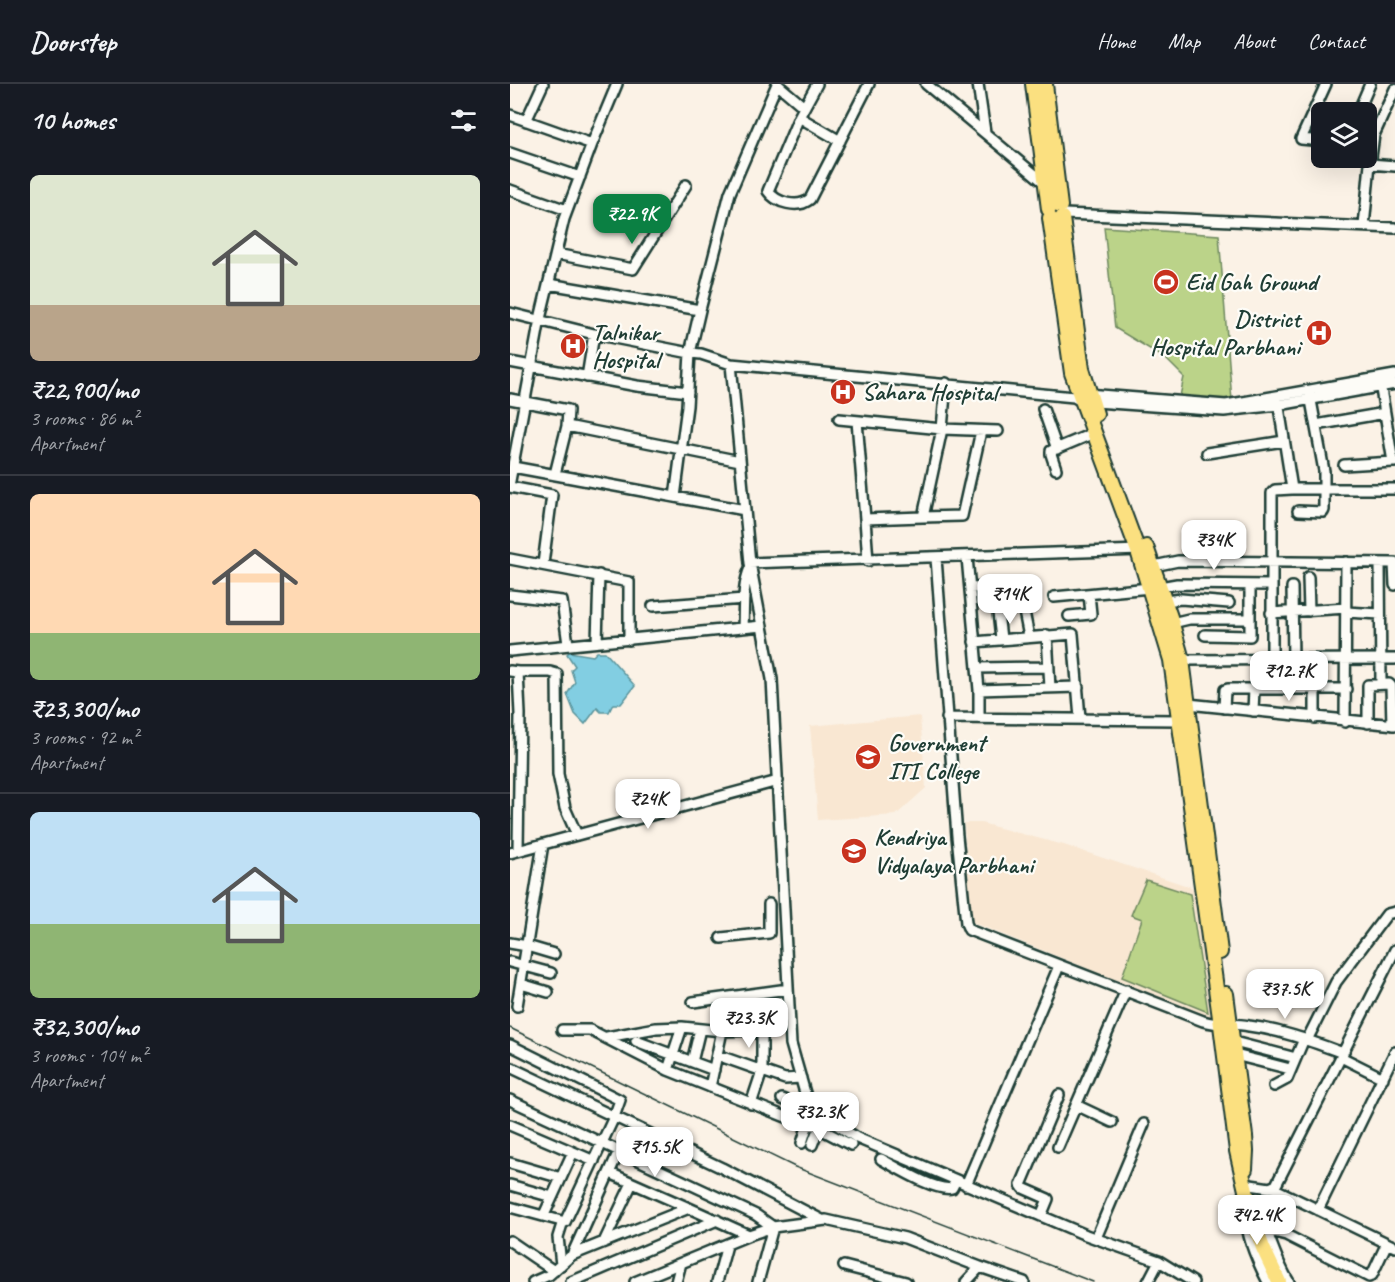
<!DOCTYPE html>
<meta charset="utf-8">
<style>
:root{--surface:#171b24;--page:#20242c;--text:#f1f3f6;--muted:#9ea1a6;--line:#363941;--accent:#0b8043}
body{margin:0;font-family:Caveat,sans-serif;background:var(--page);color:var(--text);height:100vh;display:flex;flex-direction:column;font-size:22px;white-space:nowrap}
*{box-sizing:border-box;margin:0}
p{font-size:20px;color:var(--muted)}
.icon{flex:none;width:33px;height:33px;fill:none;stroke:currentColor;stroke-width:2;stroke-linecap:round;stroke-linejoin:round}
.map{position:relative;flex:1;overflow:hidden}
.drawer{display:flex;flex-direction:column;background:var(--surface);width:510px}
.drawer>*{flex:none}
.controls{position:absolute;left:801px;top:18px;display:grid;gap:12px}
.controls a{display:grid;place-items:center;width:66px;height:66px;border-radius:9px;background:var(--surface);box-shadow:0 6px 24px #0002;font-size:30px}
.price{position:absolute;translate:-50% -51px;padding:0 14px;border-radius:12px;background:#fff;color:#222;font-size:20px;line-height:39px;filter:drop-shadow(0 2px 3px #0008)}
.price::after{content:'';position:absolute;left:50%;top:36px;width:18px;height:14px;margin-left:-9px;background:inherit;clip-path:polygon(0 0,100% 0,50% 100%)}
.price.active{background:var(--accent);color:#fff}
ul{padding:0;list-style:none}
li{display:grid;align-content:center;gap:12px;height:318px;padding:0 30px}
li+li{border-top:2px solid var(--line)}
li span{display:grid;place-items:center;height:186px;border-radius:9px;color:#555}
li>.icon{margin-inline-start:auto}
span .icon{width:108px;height:108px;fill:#fffc;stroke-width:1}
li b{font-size:26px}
h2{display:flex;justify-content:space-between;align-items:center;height:72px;padding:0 30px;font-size:26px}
header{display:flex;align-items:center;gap:36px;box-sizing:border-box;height:84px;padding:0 30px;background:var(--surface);border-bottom:2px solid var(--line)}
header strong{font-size:28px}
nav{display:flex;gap:33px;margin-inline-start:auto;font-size:21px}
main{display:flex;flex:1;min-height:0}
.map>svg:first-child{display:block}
.built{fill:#f9e7d2}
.green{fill:#bbd389;stroke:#6d885e;stroke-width:1.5}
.water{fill:#82cee2;stroke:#5a949c;stroke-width:1.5}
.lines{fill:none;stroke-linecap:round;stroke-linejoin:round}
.minor-casing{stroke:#1f3d34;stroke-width:14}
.highway-casing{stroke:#1f3d34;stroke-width:18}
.minor{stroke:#fdfcf7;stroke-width:9}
.highway{stroke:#fbe080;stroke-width:14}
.rail{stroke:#1f3d34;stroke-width:1.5}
.labels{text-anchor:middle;stroke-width:4.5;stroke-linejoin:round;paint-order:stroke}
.poi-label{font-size:24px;font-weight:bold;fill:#1f3d34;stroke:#fdfcf7;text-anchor:start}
</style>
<header>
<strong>Doorstep</strong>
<nav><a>Home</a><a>Map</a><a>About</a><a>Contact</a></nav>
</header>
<main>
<section class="drawer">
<h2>10 homes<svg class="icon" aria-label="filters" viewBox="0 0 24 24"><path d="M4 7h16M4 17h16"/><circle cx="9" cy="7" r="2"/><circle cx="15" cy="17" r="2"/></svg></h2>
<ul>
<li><span style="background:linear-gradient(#dfe7d0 70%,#b9a48a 0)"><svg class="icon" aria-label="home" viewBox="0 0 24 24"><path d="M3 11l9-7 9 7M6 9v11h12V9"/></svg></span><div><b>₹22,900/mo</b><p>3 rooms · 86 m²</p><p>Apartment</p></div></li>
<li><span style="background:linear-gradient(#ffd9b3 75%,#8fb573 0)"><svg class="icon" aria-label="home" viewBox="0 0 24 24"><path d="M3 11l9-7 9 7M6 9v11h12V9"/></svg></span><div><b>₹23,300/mo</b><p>3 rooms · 92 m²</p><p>Apartment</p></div></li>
<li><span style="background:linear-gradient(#bfe0f5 60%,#8fb573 0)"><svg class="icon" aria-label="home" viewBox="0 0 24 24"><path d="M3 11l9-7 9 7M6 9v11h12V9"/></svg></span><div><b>₹32,300/mo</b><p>3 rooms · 104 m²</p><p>Apartment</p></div></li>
</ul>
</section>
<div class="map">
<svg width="885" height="1198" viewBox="0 0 885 1198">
<rect width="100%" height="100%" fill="#fbf2e6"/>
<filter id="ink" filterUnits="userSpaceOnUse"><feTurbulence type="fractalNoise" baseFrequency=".0167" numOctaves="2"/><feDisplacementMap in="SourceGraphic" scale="12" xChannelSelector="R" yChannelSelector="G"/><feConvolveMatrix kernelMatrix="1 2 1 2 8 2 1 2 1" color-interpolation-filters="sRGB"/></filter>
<g filter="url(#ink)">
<path class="built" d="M410,632L416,704L386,731L308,736L300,642Z
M454,739H471L554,761L684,804L706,936L462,838Z"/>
<path class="green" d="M594,143L709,151L722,317H669L674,293L655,274L605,244Z
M636,796L680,810L698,928L612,893L632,835L621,831Z"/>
<path class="water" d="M59,568L83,572L87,568H95L125,602L111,620H103L99,628H91L87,624L75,640L65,630L57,610L65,598L61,586L65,582L57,570Z"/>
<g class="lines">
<g class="minor-casing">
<path id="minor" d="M307,0L289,33L258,107C266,119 288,125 300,115L359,0
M416,0L536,100
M468,0L475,48
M885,5L864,51L860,80L885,82
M848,28L860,0
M0,31L82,60L54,135L30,235L0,397
M289,33L330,57
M16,37L33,0
M812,57L791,55L816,0
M82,60L107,0
M0,69L70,93
M0,106L57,126
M554,130L885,144
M854,142L860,80
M46,170L123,185L176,101
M39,200L190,226
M0,229L84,250L180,269L191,270L221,280L564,313L571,317L714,327L769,321L885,300
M0,278L127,302L178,308
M221,280L240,479L631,466
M77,293L84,250
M870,299L883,378H885
M577,310L716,321L885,291
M0,315L58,326L57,342L45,390
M768,317L782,405H885
M533,325L547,365
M329,335L432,345L488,347
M347,337L355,435
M806,341L875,329
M57,342L230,377
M697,369L774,357
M834,381L883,378
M3,383L235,426
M546,385L541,370V367L584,349
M0,403L42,411L33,480
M165,413L177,322L180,269L190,226L220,109L267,0L294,23
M788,427L813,428L814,426V387L800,311
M413,433L452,432L471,347
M457,473L469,606V633
M426,474L447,752L456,839L459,846L693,937C710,942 723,939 739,942C772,946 803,958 833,969
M0,475L119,498V556
M358,477L355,435L413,433L432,345L436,299
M240,479L262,595L281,960L299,1023L347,1054L576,1151L649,1177L683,1198
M870,479L871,600
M884,479L885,501
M639,483L668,477L885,479
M798,493L799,527
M485,502L491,555
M650,503L667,500L761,501
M782,503L783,576
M460,504L509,502L519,553
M0,511L52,517L58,560
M544,513L640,504
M655,517L671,515L719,519
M143,522L234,515
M836,528L870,530
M761,529L836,524
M559,532L581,530L579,510
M662,539L679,535H740
M233,544C234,525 232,502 240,484
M537,551L540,604
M695,551L740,552V501
M87,558L89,491
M464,558L563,550L570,634
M0,567L252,542
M672,576L885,575
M762,576V409L765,406L782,405
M467,584L539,583
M0,587L8,588L10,630L8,766
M8,588H40L47,590L48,690L55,724L67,751
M469,606L568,603
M678,620L885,641
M714,624L715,606L718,605H836
M743,627L744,605
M437,634L669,636
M805,634V605
M835,638L836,478
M858,639V601L879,600L881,602L882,641
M0,769L268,697
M211,854L259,849V820
M0,859L17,862L44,870
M0,878L41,889
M11,900L38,908
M183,918L278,905
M7,922L33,760
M52,946H80L158,986L291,1039L295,1037L299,1023
M97,953L146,944L172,943L212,947L244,946L279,931
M797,956L826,898L877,830L885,828
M126,957L204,986
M724,958L786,974
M0,961L110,1016L104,1033L55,1138L0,1123
M207,971L275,995L291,994
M725,971L780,985
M831,973L873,994
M182,978L190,945
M0,983L212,1084L310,1135
M158,986L172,943
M764,1002L777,995L794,955
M200,1003L212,947
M272,1015L299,1026
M0,1016L246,1131L263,1143L248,1198
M241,1020L252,987V942
M566,1021L602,1038
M295,1037L341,1061
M0,1041L84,1077
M292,1059L298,1040
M302,1061L309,1043
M548,1063L616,906
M371,1075C386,1083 426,1108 442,1104L446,1096
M0,1079L51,1094
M100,1089L179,1124
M734,1100L760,1104L766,1101L885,866
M0,1101L42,1113
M456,1101L549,882
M763,1104L885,1163
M742,1118C758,1142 763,1173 779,1198
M736,1122C734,1148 746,1175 758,1198
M808,1126L885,968
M34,1131L63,1068
M531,1132L538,1115L513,1104L511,1101L549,1011
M756,1146L776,1151L859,1193L862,1191L877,1159
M586,1154L634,1040
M0,1157L44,1187
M94,1158L122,1099
M62,1171L179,1124L239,1151
M51,1181L48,1153L53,1137
M334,1182L396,1198
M23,1198L39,1191L62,1171L109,1067
M61,1198L207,1136
M125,1198L239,1151L263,1143L316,1136L395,1154L470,1183
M166,1198L171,1179
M207,1198L217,1161
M456,1198L470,1183L514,1198
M638,1198L649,1177"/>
</g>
<g class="highway-casing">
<path id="highway" d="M523,0L539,125
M535,0L550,122
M540,134L562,289L628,467L661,576L711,941L727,1067L742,1133L753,1164L769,1198
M552,134L572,285L586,330
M636,463L660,533L672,576L710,868
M716,910L735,1052L736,1067L735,1085"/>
</g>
<use href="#minor" class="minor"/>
<use href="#highway" class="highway"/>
<path class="rail" d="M0,944L285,1083L583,1198"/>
</g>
</g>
<defs>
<g id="stadium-disc" transform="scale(1.35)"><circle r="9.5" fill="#c8321e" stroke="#fdfcf7"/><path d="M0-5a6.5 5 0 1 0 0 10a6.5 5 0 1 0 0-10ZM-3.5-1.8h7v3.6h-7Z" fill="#fff"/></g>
<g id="hospital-disc" transform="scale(1.35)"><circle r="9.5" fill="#c8321e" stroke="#fdfcf7"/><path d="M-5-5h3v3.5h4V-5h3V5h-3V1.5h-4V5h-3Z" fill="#fff"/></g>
<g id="university-disc" transform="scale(1.35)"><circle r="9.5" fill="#c8321e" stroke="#fdfcf7"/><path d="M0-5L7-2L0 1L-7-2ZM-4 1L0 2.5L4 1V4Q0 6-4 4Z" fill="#fff"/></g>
<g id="school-disc" transform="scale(1.35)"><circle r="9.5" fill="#c8321e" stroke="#fdfcf7"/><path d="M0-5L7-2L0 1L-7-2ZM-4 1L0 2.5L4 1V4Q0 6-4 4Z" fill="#fff"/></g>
</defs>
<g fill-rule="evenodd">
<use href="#stadium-disc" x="656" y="198"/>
<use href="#hospital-disc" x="809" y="249"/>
<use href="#hospital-disc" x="63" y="262"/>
<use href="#hospital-disc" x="333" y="308"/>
<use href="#university-disc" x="358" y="673"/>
<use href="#school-disc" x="344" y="767"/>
</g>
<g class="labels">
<g class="poi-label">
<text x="676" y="206">Eid Gah Ground</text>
<text x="790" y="243" text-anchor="end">District<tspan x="790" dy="28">Hospital Parbhani</tspan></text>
<text x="82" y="256">Talnikar<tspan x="82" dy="28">Hospital</tspan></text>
<text x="352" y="316">Sahara Hospital</text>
<text x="378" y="667">Government<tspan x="378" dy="28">ITI College</tspan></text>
<text x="364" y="761">Kendriya<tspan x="364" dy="28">Vidyalaya Parbhani</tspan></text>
</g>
</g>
</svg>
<div class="controls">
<a><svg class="icon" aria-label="layers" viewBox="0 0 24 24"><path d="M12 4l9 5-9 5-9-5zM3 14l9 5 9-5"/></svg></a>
</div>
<b class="price active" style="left:122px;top:161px">₹22.9K</b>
<b class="price" style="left:704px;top:487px">₹34K</b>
<b class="price" style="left:500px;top:541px">₹14K</b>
<b class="price" style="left:779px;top:618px">₹12.7K</b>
<b class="price" style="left:138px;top:746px">₹24K</b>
<b class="price" style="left:775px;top:936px">₹37.5K</b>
<b class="price" style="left:239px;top:965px">₹23.3K</b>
<b class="price" style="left:310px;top:1059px">₹32.3K</b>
<b class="price" style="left:145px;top:1094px">₹15.5K</b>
<b class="price" style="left:747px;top:1162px">₹42.4K</b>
</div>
</main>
